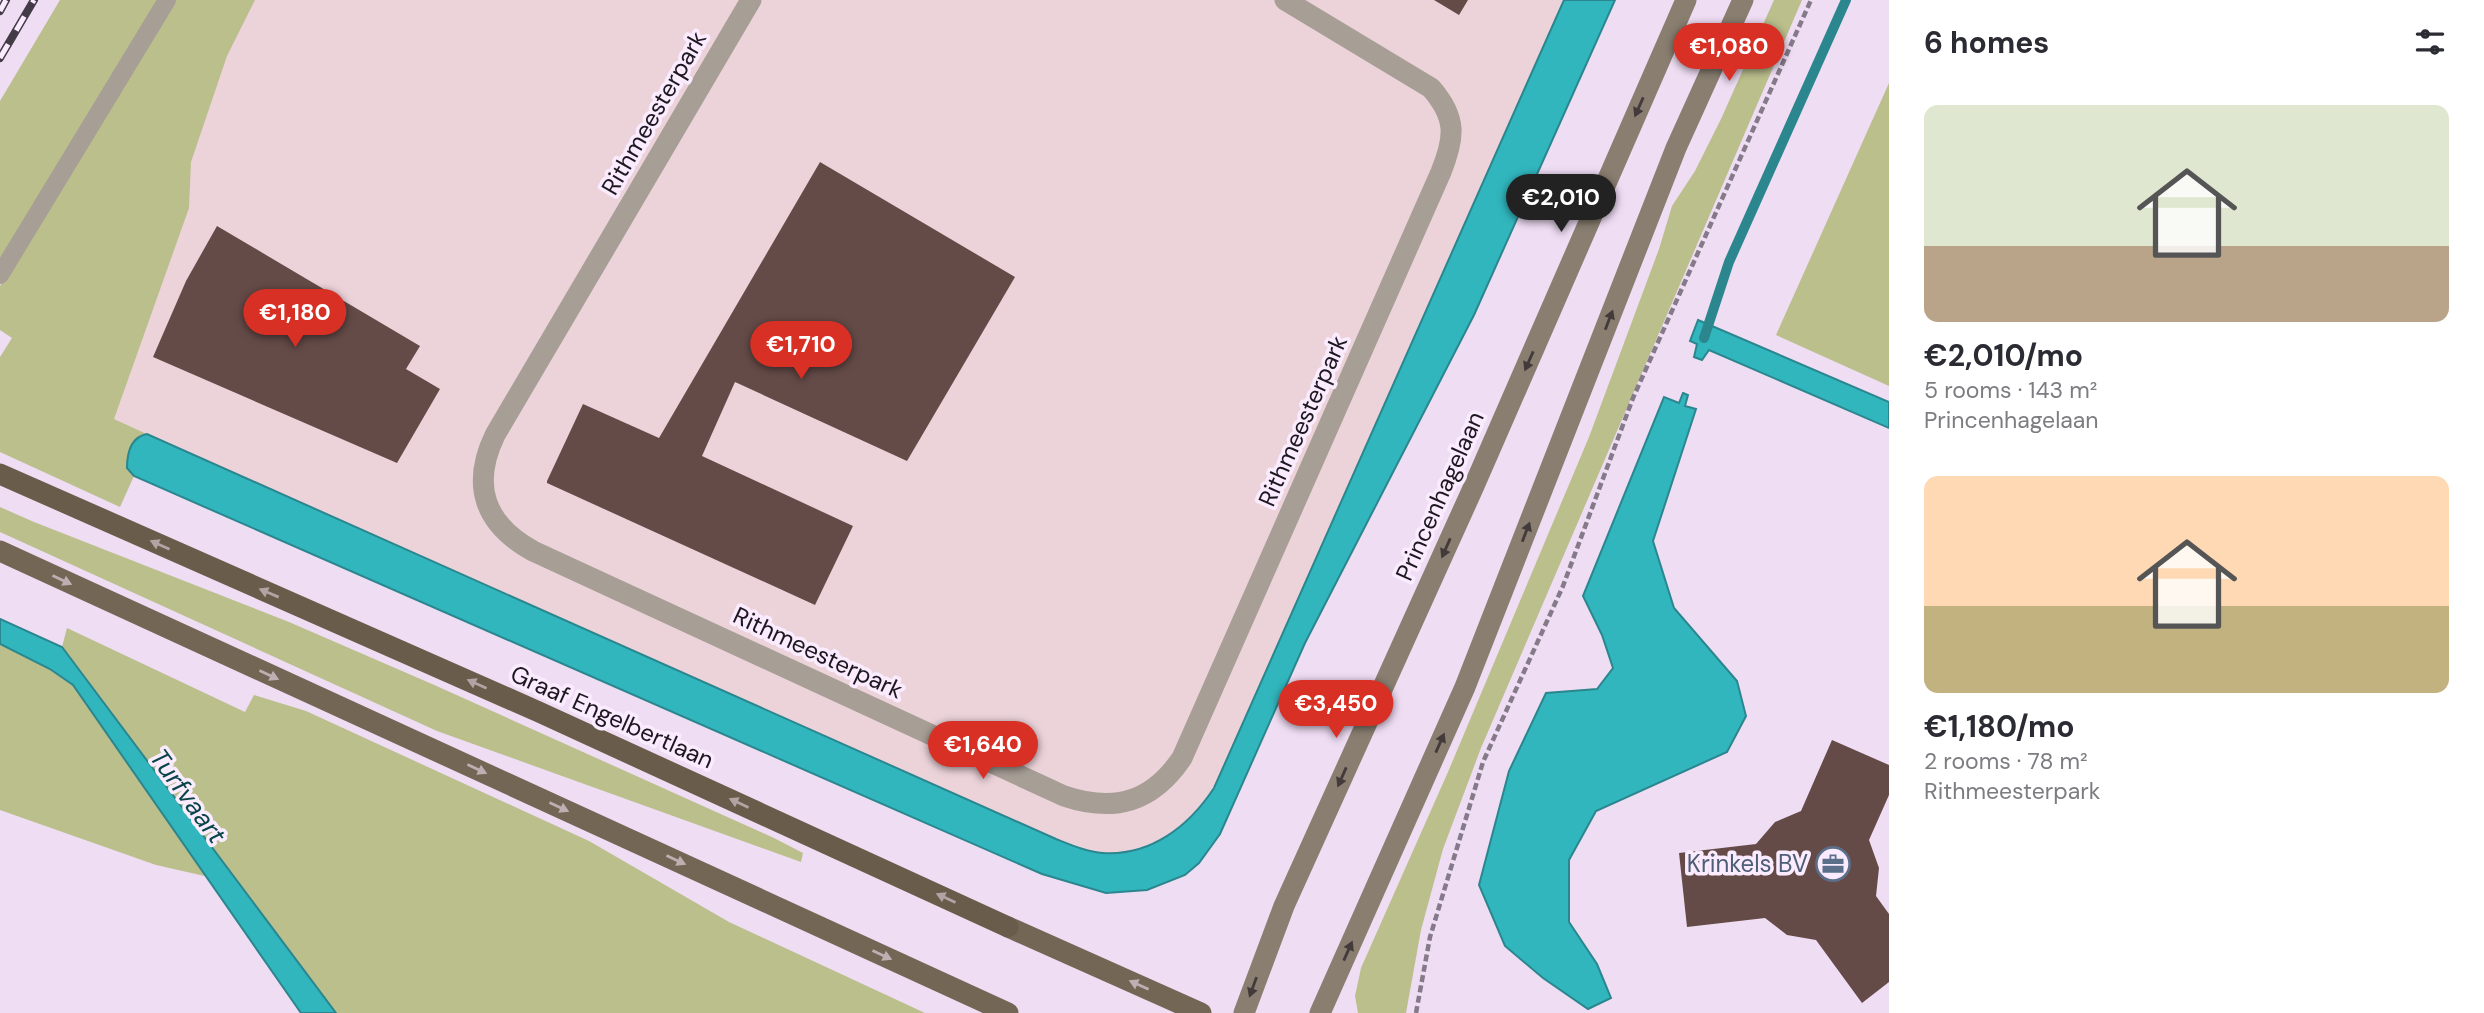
<!DOCTYPE html>
<meta charset="utf-8">
<style>
:root{--surface:#fff;--page:#f2f2f3;--text:#2b2b33;--muted:#7c7c81;--accent:#d93025}
body{margin:0;font-family:"DM Sans",sans-serif;background:var(--page);color:var(--text);height:100vh;display:flex;flex-direction:column;font-size:26px;white-space:nowrap}
*{box-sizing:border-box;margin:0}
p{font-size:23px;color:var(--muted)}
.icon{flex:none;width:38px;height:38px;fill:none;stroke:currentColor;stroke-width:2;stroke-linecap:round;stroke-linejoin:round}
.map{position:relative;flex:1;overflow:hidden}
.drawer{display:flex;flex-direction:column;background:var(--surface);width:595px}
.drawer>*{flex:none}
.price{position:absolute;translate:-50% -60px;padding:0 16px;border-radius:24px;background:var(--accent);color:#fff;font-size:23px;line-height:46px;filter:drop-shadow(0 2px 4px #0008)}
.price::after{content:'';position:absolute;left:50%;top:42px;width:21px;height:16px;margin-left:-10px;background:inherit;clip-path:polygon(0 0,100% 0,50% 100%)}
.price.active{background:#222;color:#fff}
ul{padding:0;list-style:none}
li{display:grid;align-content:center;gap:14px;height:371px;padding:0 35px}
li span{display:grid;place-items:center;height:217px;border-radius:14px;color:#555}
li>.icon{margin-inline-start:auto}
span .icon{width:126px;height:126px;fill:#fffc;stroke-width:1}
li b{font-size:30px}
h2{display:flex;justify-content:space-between;align-items:center;height:84px;padding:0 35px;font-size:30px}
main{display:flex;flex:1;min-height:0}
.map>svg:first-child{display:block}
.commercial{fill:#ecd3da}
.green{fill:#babf8c}
.water{fill:#31b6be;stroke:#2b868e;stroke-width:2}
.lines{fill:none;stroke-linecap:round;stroke-linejoin:round}
.stream{stroke:#2b868e;stroke-width:10}
.building{fill:#654b48}
.path{stroke:#857a89;stroke-width:4.5;stroke-dasharray:7 3.5;stroke-linecap:butt}
.service{stroke:#a79f96;stroke-width:18}
.minor{stroke:#a79f96;stroke-width:21}
.secondary{stroke:#897e70;stroke-width:21}
.primary{stroke:#746655;stroke-width:21}
.trunk{stroke:#6a5c4a;stroke-width:21}
.rail-casing{stroke:#433b46;stroke-width:8}
.rail{stroke:#faecfe;stroke-width:5;stroke-dasharray:16;stroke-linecap:butt}
.oneway{fill:#433b3b}
.oneway2{fill:#b2a4a4}
.oneway3{fill:#beb0b2}
.labels{text-anchor:middle;stroke-width:7;stroke-linejoin:round;paint-order:stroke}
.street-label{font-size:24px;fill:#1d171f;stroke:#faecfe}
.service-label{font-size:24px;fill:#4e5e75;stroke:#faecfe;text-anchor:end}
.water-label{font-size:26px;font-style:italic;fill:#094447;stroke:#faecfe}
</style>
<main>
<div class="map">
<svg width="1889" height="1013" viewBox="0 0 1889 1013">
<rect width="100%" height="100%" fill="#efddf4"/>
<path class="commercial" d="M176,0H1564L1214,788L1200,809L1166,838L1123,853H1100L1056,839L114,419L18,336L0,289Z"/>
<path class="green" d="M60,0H159L0,262V101Z
M174,0H255L227,56L191,162L189,208L114,419L147,434C129,438 122,463 134,476L120,507L0,452V357L12,338L0,330V286Z
M1774,0H1802L1481,748L1443,849L1421,930L1406,1013H1358L1355,996L1361,968L1448,772L1589,437L1659,249L1672,206L1695,171L1721,119Z
M1889,83V386L1776,335Z
M0,507L34,522L289,622L432,684L774,838L803,853L801,862L437,731L0,532Z
M67,628L245,712L254,695L306,711L589,841L729,922L925,1013H336L62,647Z
M0,644L50,669L73,685L209,877L156,865L0,810Z"/>
<path class="water" d="M1564,0H1615L1474,315L1305,643L1220,834L1199,863L1185,875L1147,890L1106,893L1042,874L134,476L127,468C127,453 131,437 147,434L1056,839C1071,845 1087,852 1103,853C1151,856 1189,826 1214,788Z
M1698,320L1889,402V428L1709,350L1702,360L1694,357L1697,344L1690,341Z
M1683,393L1688,395L1685,406L1696,409L1653,541L1674,608L1737,681L1746,716L1727,752L1596,811L1569,860V922L1597,964L1611,998L1588,1009L1543,978L1505,946L1479,885L1509,771L1546,693L1597,689L1613,668L1602,635L1583,596L1664,397L1679,403Z
M0,619L62,647L336,1013H301L73,685L50,669L0,644Z"/>
<g class="lines">
<path class="stream" d="M1704,338L1729,262L1846,0"/>
</g>
<path class="building" d="M1434,0H1468L1459,15Z
M820,162L1015,277L907,461L735,382L702,456L853,526L815,605L547,483V481L583,404L659,438Z
M217,226L420,346L406,369L440,389L397,463L153,357L186,281Z
M1832,740L1889,765V795L1869,840L1879,868L1876,896L1889,914V982L1862,1003L1816,940L1787,935L1765,918L1687,927L1679,853L1756,844L1775,822L1801,811Z"/>
<g class="lines">
<path class="path" d="M1416,1013L1430,937L1483,762L1563,586L1633,398L1811,0"/>
<path class="service" d="M0,275L167,0"/>
<path class="minor" d="M751,0L495,435C471,485 484,524 533,551L1064,796C1115,813 1152,802 1182,758L1441,172C1455,137 1457,118 1431,88L1285,0"/>
<path class="secondary" d="M1244,1013L1284,906L1474,486L1686,0
M1320,1013L1465,687L1676,148L1743,0"/>
<path class="primary" d="M0,551L1008,1013
M1008,927L1201,1013"/>
<path class="trunk" d="M0,474L539,712L1008,927"/>
<g class="rail-casing">
<path id="rail" d="M0,11L6,0
M0,58L34,0"/>
</g>
<use href="#rail" class="rail"/>
</g>
<defs><path id="oneway-solid" d="M-6-.8H1V-3.2L6.5 0L1 3.2V.8H-6Z" transform="scale(1.75)"/></defs>
<g class="oneway">
<use href="#oneway-solid" transform="translate(1639 107) rotate(114)"/>
<use href="#oneway-solid" transform="translate(1609 320) rotate(-69)"/>
<use href="#oneway-solid" transform="translate(1529 361) rotate(114)"/>
<use href="#oneway-solid" transform="translate(1526 532) rotate(-69)"/>
<use href="#oneway-solid" transform="translate(1446 548) rotate(114)"/>
<use href="#oneway-solid" transform="translate(1440 743) rotate(-66)"/>
<use href="#oneway-solid" transform="translate(1342 777) rotate(114)"/>
<use href="#oneway-solid" transform="translate(1348 951) rotate(-66)"/>
<use href="#oneway-solid" transform="translate(1253 987) rotate(110)"/>
</g>
<g class="oneway2">
<use href="#oneway-solid" transform="translate(160 545) rotate(-156)"/>
<use href="#oneway-solid" transform="translate(269 593) rotate(-157)"/>
<use href="#oneway-solid" transform="translate(477 684) rotate(-156)"/>
<use href="#oneway-solid" transform="translate(739 803) rotate(-155)"/>
<use href="#oneway-solid" transform="translate(946 898) rotate(-155)"/>
</g>
<g class="oneway3">
<use href="#oneway-solid" transform="translate(62 580) rotate(25)"/>
<use href="#oneway-solid" transform="translate(269 675) rotate(25)"/>
<use href="#oneway-solid" transform="translate(477 769) rotate(25)"/>
<use href="#oneway-solid" transform="translate(559 807) rotate(25)"/>
<use href="#oneway-solid" transform="translate(676 860) rotate(25)"/>
<use href="#oneway-solid" transform="translate(882 955) rotate(25)"/>
<use href="#oneway-solid" transform="translate(1139 985) rotate(-156)"/>
</g>
<defs>
<g id="office-ring" transform="scale(1.75)"><circle r="9.5" fill="#faecfe" stroke="#5c6f8a" stroke-width="1.5"/><path d="M-6-3h4V-5.5h4V-3h4V5H-6ZM-1-4.5V-3h2v-1.5ZM-6 0V1H6V0Z" fill="#5c6f8a"/></g>
</defs>
<g fill-rule="evenodd">
<use href="#office-ring" x="1833" y="864"/>
</g>
<g class="labels">
<g class="street-label">
<text transform="translate(654 113) rotate(-60)" y="8">Rithmeesterpark</text>
<text transform="translate(1303 421) rotate(-66)" y="8">Rithmeesterpark</text>
<text transform="translate(1440 496) rotate(-66)" y="8">Princenhagelaan</text>
<text transform="translate(818 653) rotate(25)" y="8">Rithmeesterpark</text>
<text transform="translate(612 717) rotate(24)" y="8">Graaf Engelbertlaan</text>
</g>
<g class="service-label">
<text x="1808" y="872">Krinkels BV</text>
</g>
<g class="water-label">
<text transform="translate(188 796) rotate(54)" y="9">Turfvaart</text>
</g>
</g>
</svg>
<b class="price" style="left:1729px;top:83px">€1,080</b>
<b class="price active" style="left:1561px;top:234px">€2,010</b>
<b class="price" style="left:295px;top:349px">€1,180</b>
<b class="price" style="left:801px;top:381px">€1,710</b>
<b class="price" style="left:1336px;top:740px">€3,450</b>
<b class="price" style="left:983px;top:781px">€1,640</b>
</div>
<section class="drawer">
<h2>6 homes<svg class="icon" aria-label="filters" viewBox="0 0 24 24"><path d="M4 7h16M4 17h16"/><circle cx="9" cy="7" r="2"/><circle cx="15" cy="17" r="2"/></svg></h2>
<ul>
<li><span style="background:linear-gradient(#dfe7d0 65%,#b9a48a 0)"><svg class="icon" aria-label="home" viewBox="0 0 24 24"><path d="M3 11l9-7 9 7M6 9v11h12V9"/></svg></span><div><b>€2,010/mo</b><p>5 rooms · 143 m²</p><p>Princenhagelaan</p></div></li>
<li><span style="background:linear-gradient(#ffd9b3 60%,#c2b280 0)"><svg class="icon" aria-label="home" viewBox="0 0 24 24"><path d="M3 11l9-7 9 7M6 9v11h12V9"/></svg></span><div><b>€1,180/mo</b><p>2 rooms · 78 m²</p><p>Rithmeesterpark</p></div></li>
</ul>
</section>
</main>
